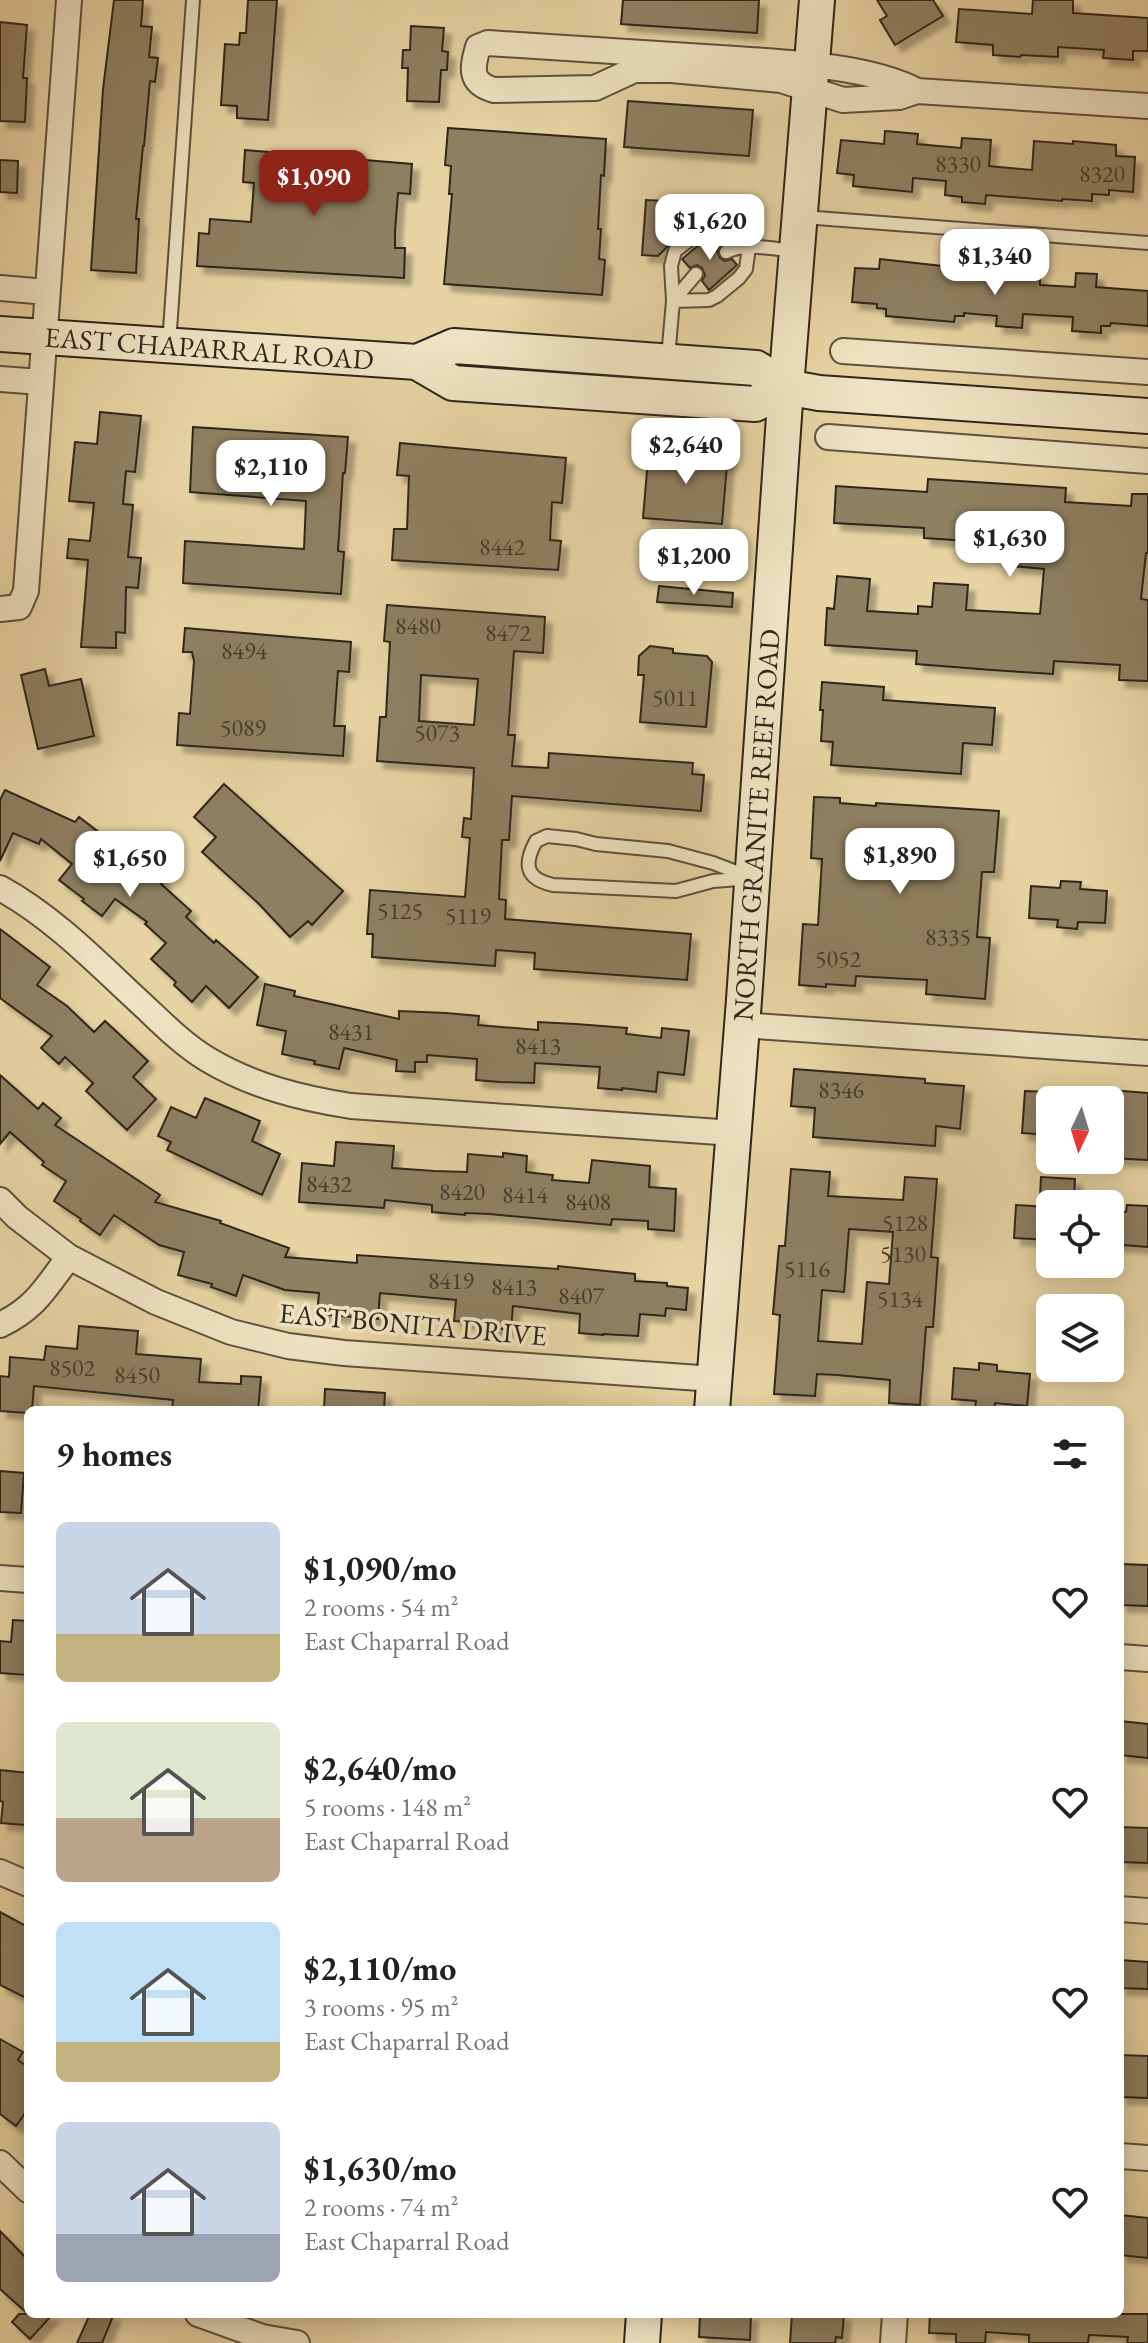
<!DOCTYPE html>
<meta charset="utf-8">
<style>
:root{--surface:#fff;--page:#f6f6f6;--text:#202124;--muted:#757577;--accent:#8f2418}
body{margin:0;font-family:"EB Garamond",serif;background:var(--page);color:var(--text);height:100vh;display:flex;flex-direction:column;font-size:30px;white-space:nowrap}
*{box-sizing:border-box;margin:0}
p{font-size:26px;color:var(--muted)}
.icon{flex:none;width:44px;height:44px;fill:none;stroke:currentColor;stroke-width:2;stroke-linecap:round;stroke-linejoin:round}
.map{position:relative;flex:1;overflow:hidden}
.details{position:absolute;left:24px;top:1406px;width:1100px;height:912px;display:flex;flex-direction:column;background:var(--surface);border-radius:12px;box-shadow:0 4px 20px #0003}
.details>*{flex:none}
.needle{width:52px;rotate:184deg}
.controls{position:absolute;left:1036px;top:1086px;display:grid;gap:16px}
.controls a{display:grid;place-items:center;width:88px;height:88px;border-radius:12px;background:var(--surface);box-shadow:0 4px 20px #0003;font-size:40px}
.price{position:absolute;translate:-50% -68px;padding:0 18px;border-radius:16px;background:#fff;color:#222;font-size:26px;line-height:52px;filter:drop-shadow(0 2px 4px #0008)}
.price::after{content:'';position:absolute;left:50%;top:48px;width:24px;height:18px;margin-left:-12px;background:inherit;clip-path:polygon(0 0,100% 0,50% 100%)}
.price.on{background:var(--accent);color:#fff}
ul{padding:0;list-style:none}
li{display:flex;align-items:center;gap:24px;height:200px;padding:0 32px}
li span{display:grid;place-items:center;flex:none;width:224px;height:160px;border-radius:12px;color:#555}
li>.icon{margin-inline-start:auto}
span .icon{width:96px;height:96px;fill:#fffc;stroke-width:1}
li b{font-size:34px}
h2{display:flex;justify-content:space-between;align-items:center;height:96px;padding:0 32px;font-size:34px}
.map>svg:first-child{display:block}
.building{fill:#8f8062;stroke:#2f251c;stroke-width:2;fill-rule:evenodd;filter:url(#shadow)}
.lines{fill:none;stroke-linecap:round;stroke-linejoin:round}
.lane-casing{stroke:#5d513e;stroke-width:16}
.street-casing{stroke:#5d513e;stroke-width:28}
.secondary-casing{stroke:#2f251c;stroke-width:38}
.lane{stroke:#f0e3c3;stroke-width:12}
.street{stroke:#f0e3c3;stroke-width:24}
.secondary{stroke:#f0e3c3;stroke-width:34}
.labels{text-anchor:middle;stroke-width:7;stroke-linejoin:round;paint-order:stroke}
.number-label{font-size:24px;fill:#473c2e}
.street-label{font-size:28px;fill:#2f251c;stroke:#f0e3c3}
</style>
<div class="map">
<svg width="1148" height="2343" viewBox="0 0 1148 2343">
<defs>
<filter id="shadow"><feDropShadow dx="7" dy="7" stdDeviation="2" flood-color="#0004"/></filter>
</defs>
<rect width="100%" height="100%" fill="#e8d4a3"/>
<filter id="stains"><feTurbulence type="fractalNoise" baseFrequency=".0025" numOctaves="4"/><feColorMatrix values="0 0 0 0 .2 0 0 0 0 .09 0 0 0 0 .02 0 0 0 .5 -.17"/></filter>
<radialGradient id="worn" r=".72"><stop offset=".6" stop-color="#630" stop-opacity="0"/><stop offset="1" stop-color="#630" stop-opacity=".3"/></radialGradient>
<path class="building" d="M114,0H143L141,26L152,27L149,57L158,58L155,82L150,81L144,146H143L136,219H139L136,273L91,270L103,89Z
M248,0H277L268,120L237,118V106L221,105L225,44L239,45L240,33H246Z
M623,0H759L757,33L621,24Z
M877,0H933L943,16L895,45L880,20L887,16Z
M1033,0H1073V13L1148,18V51H1133V60L1103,58L1104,50L1058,47V57L1021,55L1020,57L993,55V45L956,42L959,9L1032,14Z
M0,22L27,25L23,78H27L25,122L0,121Z
M411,26L444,28L442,51L448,52L447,70H441L439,102L407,101L408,68H402L403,50H410Z
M628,101L753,110L749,156L624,147Z
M448,128L606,139L604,176L601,175L598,229H601L599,259L605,260L602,295L444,284L452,194H449L451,166L445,165Z
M885,131L918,134L917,144L961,148L962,138L991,140L989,166L1032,170L1034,141L1073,144V141L1116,145V156L1135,157L1133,192L1109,190V195L1092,194V201L1062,199V201L986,195L985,204L962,202V197L945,195L946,181L913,178L912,192L853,186L854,175L837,173L841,140L884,144Z
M245,150L412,164L410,194L398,193L395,231V248H405L404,278L197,266L199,233L209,234L210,219L251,222L254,183L243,182Z
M0,160L18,161L17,193L0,192Z
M646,200L702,203L701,222L670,244L658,256L642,255Z
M712,236L720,245L717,251L720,258L725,261L732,259L737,265L709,290L702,281L705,275L702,268L697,265L690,268L682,259L705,240Z
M880,259L951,267V272L968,273L967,279L999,281L1000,274L1040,276V285L1075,287L1076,273L1097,274L1096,287L1148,291V326L1111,323L1110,326H1101V333L1072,331L1073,317L1023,314L1022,328L996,326L997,316L964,313V316H955L954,322L886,316V309L877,308V304L852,302L855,268L879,269Z
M100,412L141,416L135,472L126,471L123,504L133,505L128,557L141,558L138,588L126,587L125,633L116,632V648L81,647L88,560L67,558L69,539L90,541L94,503L69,501L75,442L97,444Z
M193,427L348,437L345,473H343L338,551L344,552L341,594L183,583L185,541L304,549L306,501L190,492Z
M400,443L566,458L562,503L552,502L550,540L561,541L558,570L392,560L394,529H407L409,476L397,475Z
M649,447L728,453L722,524L643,518Z
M928,479L1066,488L1065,502L1131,506L1132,494H1148V553H1146L1141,599L1148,600V681L1119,680L1120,665L1054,661L1053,674L992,670L916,664L917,651L825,645L827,608L834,609L837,576L870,579L867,611L918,614V606L932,607L934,583L968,585L966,610L1040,614L1044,569L1013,566L1014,544L924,538V528L834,523L836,486L927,492Z
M659,586L733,593L732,607L657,602Z
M387,605L545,617L543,653L514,651L508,735H515L512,766L548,768L549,753L693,763L692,774L704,775L701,811L512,796L509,840H502L499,899L506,900L505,919L691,934L687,980L534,969L535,953L496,950L495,966L372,957L373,934H367L370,890L465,897L470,838L462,837L464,818L471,819L474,768L377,761L380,717H386L387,696L390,642L384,641ZM421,675L478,679L474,725L419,721Z
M185,628L351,642L349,672L338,671L336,698L334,726H345L343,756L177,745L179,713L190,714L194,661L192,652H183Z
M650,646L673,649V653L707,656L712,662L706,727L640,722L644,675H638L639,656Z
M45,669L49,686L81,679L94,736L38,749L21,675Z
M822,682L884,687L883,700L995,708L992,745L963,743L961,774L831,765L833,742L821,741L823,710H820Z
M224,784L343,891L312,925L308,921L290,937L259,904L202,852L216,837L194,817Z
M5,790L75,822L79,817L114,844L108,851L138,874L143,866L164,881L161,884L191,911L186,917L214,943L216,940L258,977L229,1008L206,986L192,1002L174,985L176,982L151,959L166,943L145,924L147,922L115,899L102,916L82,901L84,899L59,880L72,864L41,839L39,844L13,833L0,861V800Z
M814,797L840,798V803L876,806V803L999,811L994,872H982L977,937L990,938L985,999L926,994L927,980L890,978L856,976L855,986L826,984V987L799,985L803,924L818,925L822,859L811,858Z
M1061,881L1081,882L1080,889L1107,891L1105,923L1078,922L1077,929L1057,927L1058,920L1029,918L1031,886L1060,888Z
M0,929L50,967L37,985L67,1006L94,1032L105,1021L148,1061L133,1077L156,1099L127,1130L86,1091L93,1083L65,1057L59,1064L41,1048L52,1036L0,998Z
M265,984L295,991L294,996L399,1019V1011L446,1013L479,1016L478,1025L538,1030V1022L576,1024L627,1028L626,1034L661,1038L662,1028L689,1031L684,1075L658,1072L656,1092L622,1088V1090L598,1088L600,1067L535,1063L534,1083L500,1082L476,1080L477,1059L427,1055V1062H415V1072L396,1071L397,1060L344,1048L339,1069L314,1064L315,1061L282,1054L286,1031L257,1025Z
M794,1069L925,1079V1083L964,1086L960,1129L936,1126L935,1146L813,1137L815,1108L791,1106Z
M0,1075L38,1109L43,1103L61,1118L55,1125L160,1195L155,1202L221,1221L220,1223L289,1248L285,1257L357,1263V1255L558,1269V1266L635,1274V1281L667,1283V1286L688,1288L686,1310L666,1308L665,1316L640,1314L638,1336L603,1334V1335L579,1333L580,1314L513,1306L511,1330L485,1327L486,1323L454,1321L456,1300L380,1293L378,1319L317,1314L319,1293L285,1290L243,1275L236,1296L211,1287L212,1284L178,1275L184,1252L159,1245L114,1215L100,1235L80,1221L81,1219L54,1201L66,1181L42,1165L44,1162L10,1132L0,1144Z
M1110,1090L1148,1093V1160L1110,1158Z
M1025,1091L1050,1092V1135L1022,1133Z
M205,1098L260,1121L252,1141L280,1154L262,1195L167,1150L171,1142L158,1136L171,1107L196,1118Z
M336,1142L394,1146L392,1168L435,1171L467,1172L468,1154L503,1157V1153L527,1156L526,1172L553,1175L552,1180L589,1183L592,1160L650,1166L649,1187L676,1189L674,1231L648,1229V1221L612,1219L611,1225L489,1214L465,1213V1215L432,1212V1205L385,1200L384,1208L299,1202L302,1163L334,1166Z
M791,1169L830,1172L828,1196L903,1200L905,1177L937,1179L931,1257L938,1258L933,1327H926L920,1405L889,1403L890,1380L837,1375L817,1374L815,1396L774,1394L780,1315L773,1314L779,1246H785ZM849,1229L893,1232L889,1284L867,1282L862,1344L818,1341L822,1290L844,1292Z
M1041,1177L1075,1179L1074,1198L1040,1196Z
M1016,1205L1050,1207V1240L1014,1238Z
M1127,1205L1148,1206V1247L1110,1244V1211L1126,1212Z
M79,1326L138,1331L136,1354L201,1359L199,1382L241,1384V1376L261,1377L258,1410H172L173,1400L34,1386L32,1410H28V1413L0,1411V1376L9,1377L10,1357L44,1360L46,1346L77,1349Z
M979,1363L997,1365V1371L1030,1374L1027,1406L995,1403L994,1410L975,1408L976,1401L952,1399L954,1368L979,1370Z
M325,1389L385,1393L384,1410H324Z
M0,1471L24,1473L21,1513L0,1512Z
M1120,1564L1148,1565V1606L1120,1605Z
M13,1620L28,1621V1675L0,1673V1641L11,1642Z
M1120,1721L1148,1724V1758L1120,1755Z
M0,1770L28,1773L25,1825L1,1823L3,1802L0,1801Z
M1120,1827L1148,1828V1863L1120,1862Z
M0,1912L28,1927V1999L0,1985Z
M1120,1960L1148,1962V1989L1120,1988Z
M0,2039L23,2052L18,2060L28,2067V2109L16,2126L0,2114Z
M1120,2055L1148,2056V2098L1120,2097Z
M1120,2215L1148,2218V2258L1120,2255Z
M0,2231L28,2260V2314H53L30,2339L12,2322L19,2314H28L0,2289Z
M90,2314H114L102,2343H77Z
M700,2314H751L750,2340L699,2337Z
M792,2314H844L842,2338L836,2337L835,2343H790Z
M930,2314H1148V2343H1127L1128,2337L1089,2335L1088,2343H1029V2335L986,2332L985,2343H956V2334L929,2333Z"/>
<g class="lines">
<g class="lane-casing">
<path id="lane" d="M803,217L1148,243
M726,252C747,242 772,249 795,251
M673,301L696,274
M169,344L193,0
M668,358L673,301L671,266L675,251L700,232L714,226L730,229L749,247L746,269L739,278L717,296L709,300L673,301
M547,836L576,839L596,844L668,851L713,863L752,878L713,881L676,891L553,885C526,879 523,865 536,841Z"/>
</g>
<g class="street-casing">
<path id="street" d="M917,91C866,64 778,62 720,58C642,53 565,48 488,43L478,47C472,68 469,83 494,90L595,88L634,70H671L781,80L843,100L899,97L917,91L1148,106
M0,288L47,292
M843,351L1148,372
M0,379L41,382
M828,437L1148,461
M0,609L19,607L26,591L69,0
M0,888C56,919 99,965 146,1008C165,1026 184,1045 207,1059C252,1086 300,1098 351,1106L733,1133
M741,1025L1148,1053
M0,1200L17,1217L69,1257L156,1302L231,1332L288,1346L344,1353L714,1379
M0,1325C36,1308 46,1287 69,1257
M0,1578L28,1580
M1120,1657L1148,1659
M0,1872L28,1884
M1120,1909L1148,1911
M1120,2156L1148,2158
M0,2163L28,2190
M198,2314L262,2337L297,2343
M893,2343L895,2314"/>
</g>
<g class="secondary-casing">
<path id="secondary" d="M0,334L417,362L453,383L755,404L786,387
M417,362L454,346L756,368L786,387L819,393L1148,416
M712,1410L744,1000L786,387L817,0
M642,2343L644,2314"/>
</g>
<use href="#lane" class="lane"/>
<use href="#street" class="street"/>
<use href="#secondary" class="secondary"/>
</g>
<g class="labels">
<g class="number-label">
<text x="958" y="172">8330</text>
<text x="1102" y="182">8320</text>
<text x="502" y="555">8442</text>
<text x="418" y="634">8480</text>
<text x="508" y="641">8472</text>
<text x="244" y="659">8494</text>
<text x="675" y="706">5011</text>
<text x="243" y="736">5089</text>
<text x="437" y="741">5073</text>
<text x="400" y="919">5125</text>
<text x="468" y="924">5119</text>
<text x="948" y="945">8335</text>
<text x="838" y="967">5052</text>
<text x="351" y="1040">8431</text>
<text x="538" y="1054">8413</text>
<text x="841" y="1098">8346</text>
<text x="329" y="1192">8432</text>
<text x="462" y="1200">8420</text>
<text x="525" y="1203">8414</text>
<text x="588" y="1210">8408</text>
<text x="905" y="1231">5128</text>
<text x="903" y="1262">5130</text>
<text x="807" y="1277">5116</text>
<text x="451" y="1289">8419</text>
<text x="514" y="1295">8413</text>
<text x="581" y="1304">8407</text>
<text x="900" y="1307">5134</text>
<text x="72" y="1376">8502</text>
<text x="137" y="1383">8450</text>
</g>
<g class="street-label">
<text transform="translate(209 348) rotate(4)" y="10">EAST CHAPARRAL ROAD</text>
<text transform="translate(756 825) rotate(-86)" y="10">NORTH GRANITE REEF ROAD</text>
<text transform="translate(413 1324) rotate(5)" y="10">EAST BONITA DRIVE</text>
</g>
</g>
<rect width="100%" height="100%" filter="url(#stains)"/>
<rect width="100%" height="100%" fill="url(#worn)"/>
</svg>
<div class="controls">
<a><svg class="needle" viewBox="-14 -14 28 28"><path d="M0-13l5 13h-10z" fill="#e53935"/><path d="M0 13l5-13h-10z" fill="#757577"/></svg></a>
<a><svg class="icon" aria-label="locate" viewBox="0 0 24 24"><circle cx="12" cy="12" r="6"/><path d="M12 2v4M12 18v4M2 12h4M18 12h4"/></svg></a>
<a><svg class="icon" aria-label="layers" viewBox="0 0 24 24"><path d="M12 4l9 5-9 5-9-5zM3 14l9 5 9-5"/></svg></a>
</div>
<b class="price on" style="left:314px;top:218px">$1,090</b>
<b class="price" style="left:710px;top:262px">$1,620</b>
<b class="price" style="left:995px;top:297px">$1,340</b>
<b class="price" style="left:686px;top:486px">$2,640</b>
<b class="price" style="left:271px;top:508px">$2,110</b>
<b class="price" style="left:1010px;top:579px">$1,630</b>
<b class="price" style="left:694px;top:597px">$1,200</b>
<b class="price" style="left:900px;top:896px">$1,890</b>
<b class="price" style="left:130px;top:899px">$1,650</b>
<section class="details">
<h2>9 homes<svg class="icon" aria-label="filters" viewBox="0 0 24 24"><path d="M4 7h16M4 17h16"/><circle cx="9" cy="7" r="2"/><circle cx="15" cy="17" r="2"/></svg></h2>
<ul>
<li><span style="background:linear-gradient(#c9d6e8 70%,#c2b280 0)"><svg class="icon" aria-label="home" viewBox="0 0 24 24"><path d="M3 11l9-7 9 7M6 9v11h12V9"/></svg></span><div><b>$1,090/mo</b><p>2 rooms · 54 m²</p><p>East Chaparral Road</p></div><svg class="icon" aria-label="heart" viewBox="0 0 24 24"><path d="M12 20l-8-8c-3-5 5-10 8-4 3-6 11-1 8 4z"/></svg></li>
<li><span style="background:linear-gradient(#dfe7d0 60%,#b9a48a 0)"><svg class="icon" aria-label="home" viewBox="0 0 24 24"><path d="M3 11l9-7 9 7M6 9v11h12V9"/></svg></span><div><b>$2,640/mo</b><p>5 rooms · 148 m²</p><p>East Chaparral Road</p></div><svg class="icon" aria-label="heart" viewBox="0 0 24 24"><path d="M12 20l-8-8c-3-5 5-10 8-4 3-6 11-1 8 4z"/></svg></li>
<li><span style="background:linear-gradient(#bfe0f5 75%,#c2b280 0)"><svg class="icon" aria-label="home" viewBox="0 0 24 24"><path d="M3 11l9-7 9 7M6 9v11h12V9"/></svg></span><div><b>$2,110/mo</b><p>3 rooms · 95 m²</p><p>East Chaparral Road</p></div><svg class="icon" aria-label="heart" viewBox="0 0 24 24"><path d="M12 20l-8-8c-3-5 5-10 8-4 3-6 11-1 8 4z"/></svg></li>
<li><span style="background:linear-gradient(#c9d6e8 70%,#9aa5b1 0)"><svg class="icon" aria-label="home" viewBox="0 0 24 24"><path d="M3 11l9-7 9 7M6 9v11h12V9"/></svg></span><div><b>$1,630/mo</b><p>2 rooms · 74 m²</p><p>East Chaparral Road</p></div><svg class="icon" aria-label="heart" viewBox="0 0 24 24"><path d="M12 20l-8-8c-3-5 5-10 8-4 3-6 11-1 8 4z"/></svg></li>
</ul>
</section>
</div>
